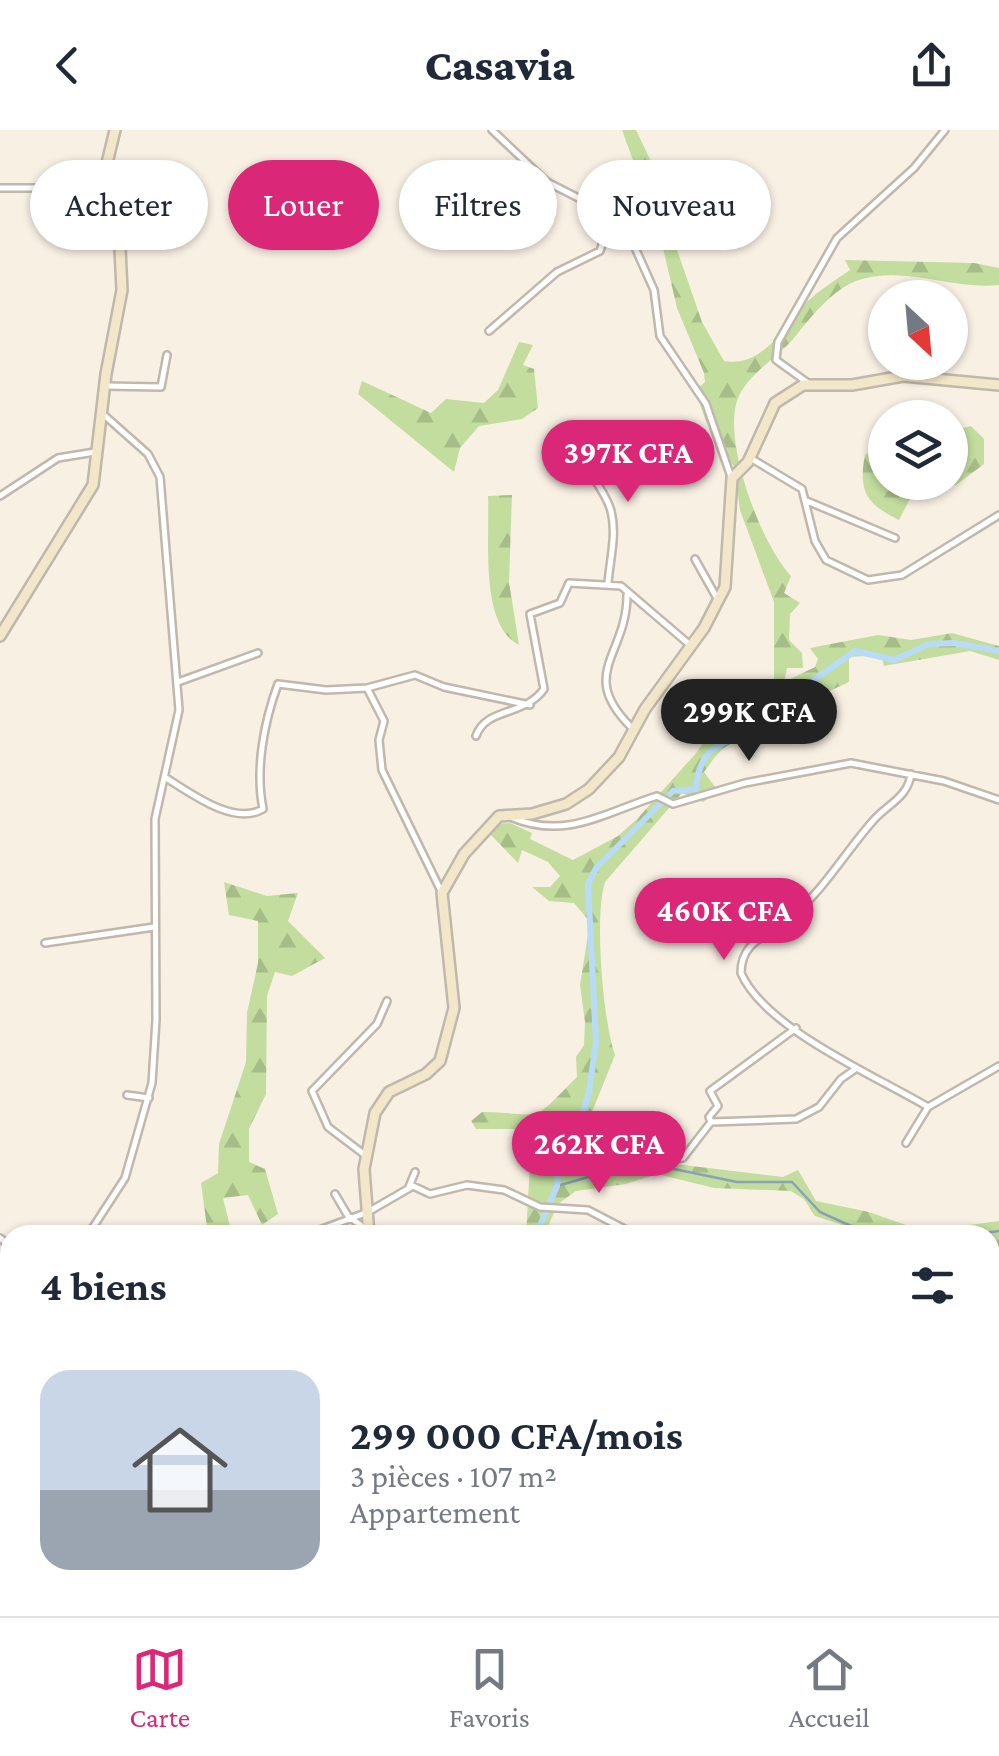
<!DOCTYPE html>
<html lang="fr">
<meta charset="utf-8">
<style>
:root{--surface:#fff;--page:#f2f2f3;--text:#1f2937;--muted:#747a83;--line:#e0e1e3;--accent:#db2777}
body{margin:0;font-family:"Crimson Pro",serif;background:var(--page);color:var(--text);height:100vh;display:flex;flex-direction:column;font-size:38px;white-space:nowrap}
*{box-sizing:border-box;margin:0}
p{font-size:32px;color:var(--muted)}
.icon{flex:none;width:55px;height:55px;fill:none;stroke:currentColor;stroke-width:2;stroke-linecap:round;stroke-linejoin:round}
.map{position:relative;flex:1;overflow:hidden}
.sheet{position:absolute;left:0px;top:1095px;width:1000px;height:392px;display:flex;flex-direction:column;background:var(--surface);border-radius:30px 30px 0 0;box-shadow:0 2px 8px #0004}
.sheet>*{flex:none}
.banner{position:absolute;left:30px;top:30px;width:940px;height:90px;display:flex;gap:20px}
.needle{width:65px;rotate:154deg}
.controls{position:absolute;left:868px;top:150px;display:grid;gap:20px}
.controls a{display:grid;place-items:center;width:100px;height:100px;border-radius:50%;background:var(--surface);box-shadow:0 2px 8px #0004;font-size:50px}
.price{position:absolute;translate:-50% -85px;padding:0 22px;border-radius:35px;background:var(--accent);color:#fff;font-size:32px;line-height:65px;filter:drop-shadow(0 2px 5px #0008)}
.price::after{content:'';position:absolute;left:50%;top:60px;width:30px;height:22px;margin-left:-15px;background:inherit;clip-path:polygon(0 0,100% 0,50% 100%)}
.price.current{background:#222;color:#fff}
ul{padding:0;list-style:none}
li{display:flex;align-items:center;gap:30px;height:250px;padding:0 40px}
li span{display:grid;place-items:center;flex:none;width:280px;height:200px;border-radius:30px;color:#555}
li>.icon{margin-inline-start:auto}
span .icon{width:120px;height:120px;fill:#fffc;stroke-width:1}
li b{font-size:42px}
h2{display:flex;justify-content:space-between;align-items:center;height:120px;padding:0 40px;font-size:42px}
.pill{padding:0 35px;border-radius:45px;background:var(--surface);box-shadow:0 2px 8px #0004;font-size:35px;line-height:90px}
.pill.current{background:var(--accent);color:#fff}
header{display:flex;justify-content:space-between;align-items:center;height:130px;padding:0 40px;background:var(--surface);font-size:45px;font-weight:800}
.tab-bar{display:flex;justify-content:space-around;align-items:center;height:140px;border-top:2px solid var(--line);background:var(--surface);font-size:28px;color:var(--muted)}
.tab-bar a{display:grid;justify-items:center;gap:5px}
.tab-bar .current{color:var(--accent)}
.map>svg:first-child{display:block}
.forest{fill:url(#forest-firs)}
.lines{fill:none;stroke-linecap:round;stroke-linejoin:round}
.stream{stroke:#8aa2b4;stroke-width:2.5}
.river{stroke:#b8dcf8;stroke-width:6}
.street-casing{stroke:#c1b8ad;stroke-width:10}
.secondary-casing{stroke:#c1b8ad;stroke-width:14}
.street{stroke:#fff;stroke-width:5}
.secondary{stroke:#f3e7c9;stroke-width:9}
</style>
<header><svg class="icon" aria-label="back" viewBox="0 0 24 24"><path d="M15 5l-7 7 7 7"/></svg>Casavia<svg class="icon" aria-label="share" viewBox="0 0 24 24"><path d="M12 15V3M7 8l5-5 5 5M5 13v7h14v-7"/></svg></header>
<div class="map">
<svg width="999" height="1486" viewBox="0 0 999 1486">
<defs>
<pattern id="forest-firs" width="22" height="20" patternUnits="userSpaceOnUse" patternTransform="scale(2.5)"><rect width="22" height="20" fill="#c2dd9e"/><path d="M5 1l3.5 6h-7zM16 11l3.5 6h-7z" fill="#a6bd87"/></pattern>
</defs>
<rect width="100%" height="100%" fill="#f9f0e4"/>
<path class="forest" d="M622,0H636L659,48L649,52V59L658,58L665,80L685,76L696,108L676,117L702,192L724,231C761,238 783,199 805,174C816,162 836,150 850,140L845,130L974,133L999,138V155C950,160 904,134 856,151C832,160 810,188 794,208C778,227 753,241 741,262C717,301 761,415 791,446L784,463L800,473L790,484L789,510L802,523L803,538H787L784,552L815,537L818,529L810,518L878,505L911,510L952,503L999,516V530L970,521L884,536L881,525L849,527V552L825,563L816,553L774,584L753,608C726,611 719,621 704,642L718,661L703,672L682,663L605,752C594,786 603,891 615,925L592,982L593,999L568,1022L564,1042L582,1041L581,1028C602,1024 615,1030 635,1029L634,1006L647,1002L667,1033L783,1047L798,1040L816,1071L869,1082L923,1101L999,1091V1152L990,1105H872L815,1086L804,1069L791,1061L714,1058L657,1044L626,1054L576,1061L558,1074L544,1105H526L531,1016L538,999H476L471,991L482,982C547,983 528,996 577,947L576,927L584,915L585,892L580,855L590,792L574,773L549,771L532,757H550L560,746L548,732L522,720L518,733L489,703L492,694L510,693L532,703L530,709L573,730L618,706L637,689L697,622L725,578L731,581L746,568L753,572L774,551V472L740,380L734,336L714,312L695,261L705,252L704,243L677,178L660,105Z
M519,212L533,215L523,235L534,239L538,278L522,289L479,296L460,318L454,342L358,264L362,251L431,283L446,269L484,273L498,260Z
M971,296L984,309V334L955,356L950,344V301Z
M885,311V352L923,353L917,355L899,390C866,374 858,361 865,325Z
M512,365L509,452L519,515C479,495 490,408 488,366Z
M224,752L267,766L298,763L288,791L325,828L292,846L275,842L267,866L266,964L249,999V1032L265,1039L278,1084L262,1095L248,1065L223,1068L232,1105H208L201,1053L218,1043L219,1014L246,932L247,883L258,833V791L229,785Z"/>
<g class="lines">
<path class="stream" d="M557,1056L620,1038H669L737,1052H792L820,1082L871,1105
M971,1105L999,1101"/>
<path class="river" d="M536,1105L557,1056L559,1034L580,994L589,962L596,912L588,754L596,738L673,661L696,659C698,622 718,612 749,604L758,589L855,521L894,530L929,514L954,513L999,521
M580,1478L581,1486"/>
<g class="street-casing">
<path id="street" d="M492,0L547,52L604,81L632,111L654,160L660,206L706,274L731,347
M0,58H101
M489,201L557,142L600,121L607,100L604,84
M808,253L776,230L778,212L837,108L914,38L945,0
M104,256L161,257L167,225
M576,303C573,330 604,354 611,381C617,404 610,429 608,453
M752,329L802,359L815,411L826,430L868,450L902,445L999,385
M0,366L58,328L95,322
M807,371L895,408
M695,429L718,470
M627,465C627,526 576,544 633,599
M178,552L258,523
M476,606C486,577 524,587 544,559L530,484L560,473L569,453L621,456L690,515
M911,644C908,668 886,675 872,692C844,724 824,760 790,788C769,806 741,810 741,843C765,899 878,947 928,977
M166,648C191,663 233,696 263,679C255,639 264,592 278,554L326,560L367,558
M513,688C567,710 606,682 657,666L673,674L745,653L851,633L944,651L999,670
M442,763L382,640L379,610L384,591L367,558L415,545L444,557L530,575
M45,813L154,797
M127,965L149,968
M711,992L709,987L718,976L710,961L796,898
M906,1013L928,977L999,936
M365,1025L328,997L312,961L377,894L387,871
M674,1029L683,1028L711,992L796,989L819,977L841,949L854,940
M409,1057L415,1042
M335,1064L348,1086L374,1105
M88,1105L125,1048L152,953L156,890L155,689L179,580L160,347L148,324L104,285
M306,1105L368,1082L413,1056L430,1064L467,1055L504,1060L540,1077L588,1080L636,1105
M0,1108L10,1116
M0,1143L10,1145
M990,1169L999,1195
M990,1315L999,1320
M418,1478L422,1486
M908,1478L914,1486
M3,1483L14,1486
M67,1486L68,1478"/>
</g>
<g class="secondary-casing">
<path id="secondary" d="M0,506L93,355L106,244L122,160L120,119L101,58L115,0
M369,1105L364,1039L375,983L389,962L426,944L440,931L454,878L442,763L464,724L499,686L532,684L566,674L589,659L619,627L645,579L704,498L725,457L732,348L748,332L775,273L803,255H852L903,246L999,255
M204,1486L208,1478"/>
</g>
<use href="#street" class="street"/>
<use href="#secondary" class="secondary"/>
</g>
</svg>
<div class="controls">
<a><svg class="needle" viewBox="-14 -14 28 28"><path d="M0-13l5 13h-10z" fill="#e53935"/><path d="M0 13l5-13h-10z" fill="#747a83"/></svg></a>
<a><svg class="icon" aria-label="layers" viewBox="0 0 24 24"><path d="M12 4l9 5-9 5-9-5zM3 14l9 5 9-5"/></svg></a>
</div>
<b class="price" style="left:628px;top:375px">397K CFA</b>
<b class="price current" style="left:749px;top:634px">299K CFA</b>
<b class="price" style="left:724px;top:833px">460K CFA</b>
<b class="price" style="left:599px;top:1066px">262K CFA</b>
<div class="banner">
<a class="pill">Acheter</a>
<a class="pill current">Louer</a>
<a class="pill">Filtres</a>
<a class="pill">Nouveau</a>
</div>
<section class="sheet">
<h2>4 biens<svg class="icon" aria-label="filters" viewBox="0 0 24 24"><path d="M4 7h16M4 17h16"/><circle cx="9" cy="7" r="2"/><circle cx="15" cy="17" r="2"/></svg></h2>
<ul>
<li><span style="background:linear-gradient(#c9d6e8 60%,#9aa5b1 0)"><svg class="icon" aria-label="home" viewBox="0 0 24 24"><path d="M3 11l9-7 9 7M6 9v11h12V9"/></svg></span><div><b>299 000 CFA/mois</b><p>3 pièces · 107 m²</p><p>Appartement</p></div></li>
</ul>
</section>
</div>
<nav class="tab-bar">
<a class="current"><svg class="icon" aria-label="map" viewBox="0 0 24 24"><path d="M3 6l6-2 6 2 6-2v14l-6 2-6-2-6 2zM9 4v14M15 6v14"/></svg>Carte</a>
<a><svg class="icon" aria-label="saved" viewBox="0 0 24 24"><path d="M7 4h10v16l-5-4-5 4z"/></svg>Favoris</a>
<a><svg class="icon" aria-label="home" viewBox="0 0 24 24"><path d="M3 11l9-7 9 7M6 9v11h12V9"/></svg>Accueil</a>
</nav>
